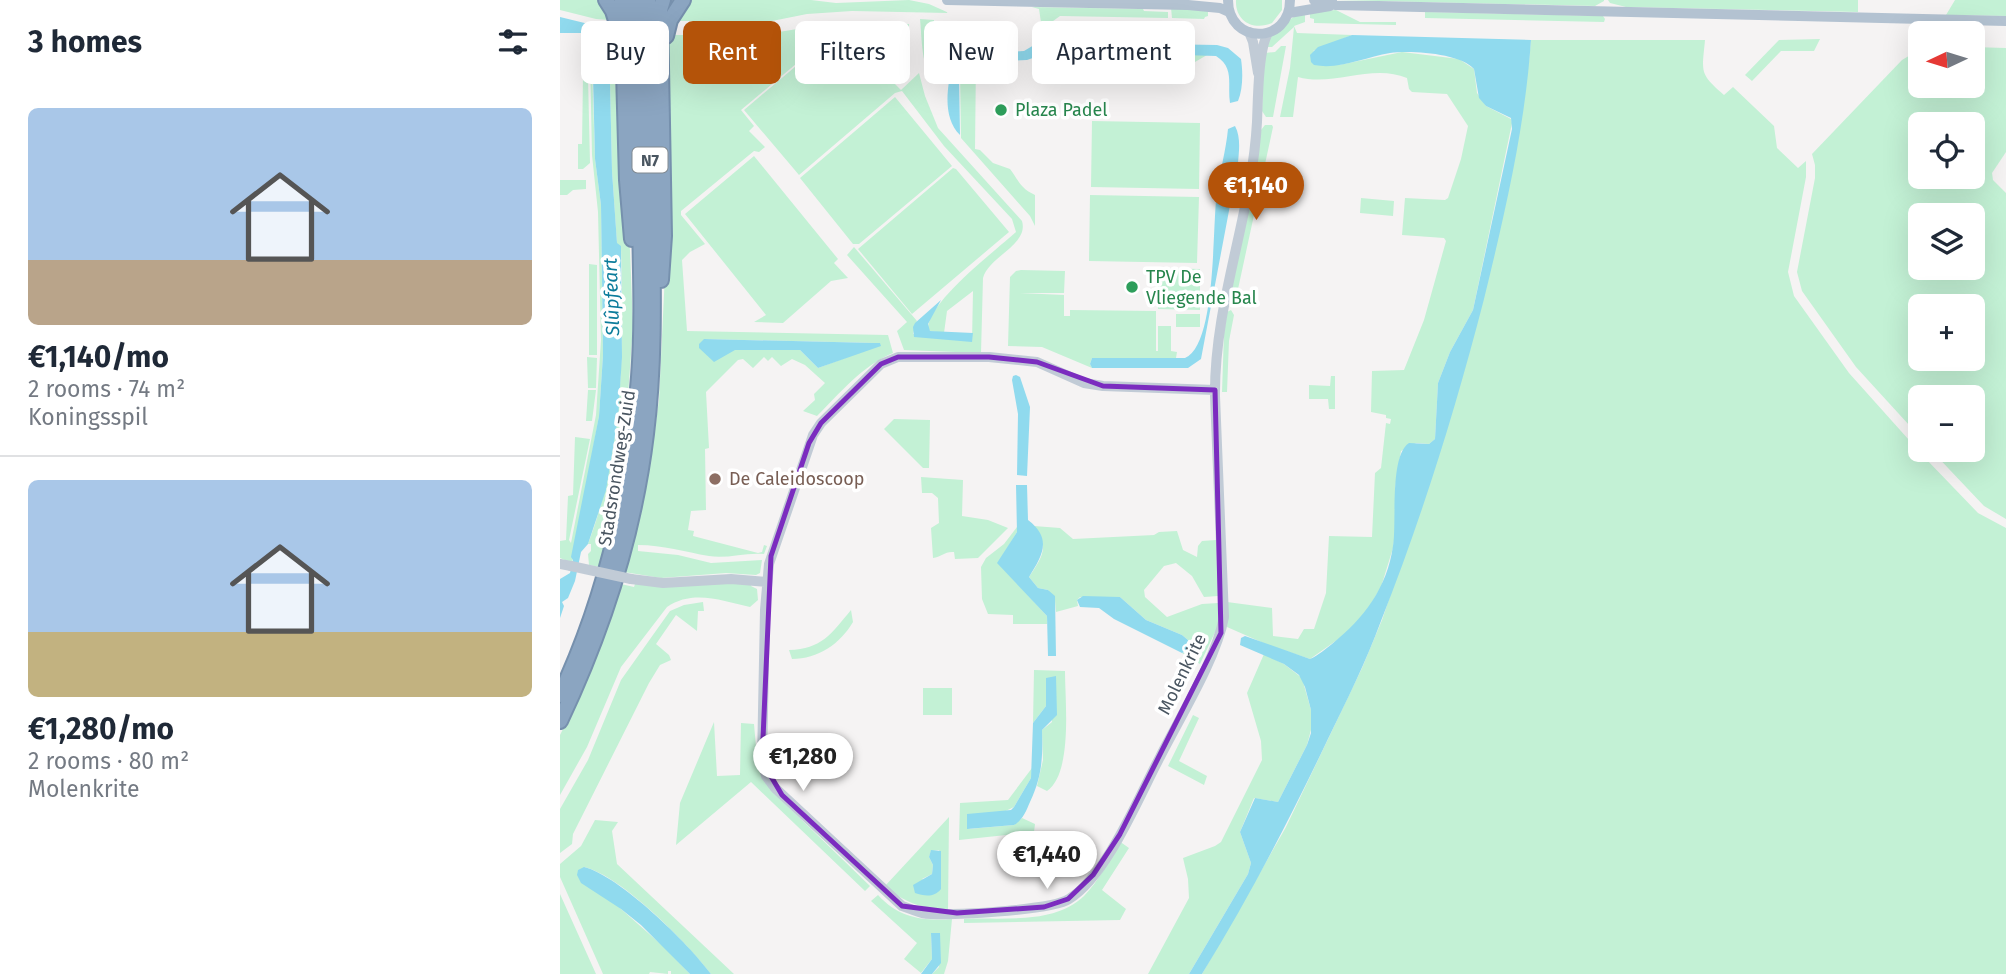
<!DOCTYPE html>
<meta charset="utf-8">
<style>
:root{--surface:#fff;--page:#f2f2f3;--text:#1f2937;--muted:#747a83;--line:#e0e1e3;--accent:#b45309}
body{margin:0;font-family:"Fira Sans",sans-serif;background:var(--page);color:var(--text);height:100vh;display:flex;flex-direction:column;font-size:26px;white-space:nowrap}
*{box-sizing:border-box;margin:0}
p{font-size:23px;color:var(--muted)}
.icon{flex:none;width:38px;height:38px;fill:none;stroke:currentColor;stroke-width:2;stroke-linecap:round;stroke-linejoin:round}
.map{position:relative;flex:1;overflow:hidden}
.sheet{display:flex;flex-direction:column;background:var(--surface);width:560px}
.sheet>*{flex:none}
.hud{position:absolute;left:21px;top:21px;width:665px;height:63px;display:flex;gap:14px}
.needle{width:46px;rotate:266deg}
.tools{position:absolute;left:1348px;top:21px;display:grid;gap:14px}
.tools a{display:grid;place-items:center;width:77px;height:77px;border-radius:10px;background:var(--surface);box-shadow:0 7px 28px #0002;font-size:35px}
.price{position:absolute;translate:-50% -60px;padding:0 16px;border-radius:24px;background:#fff;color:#222;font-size:23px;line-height:46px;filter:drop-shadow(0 2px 4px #0008)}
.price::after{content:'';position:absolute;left:50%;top:42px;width:21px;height:16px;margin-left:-10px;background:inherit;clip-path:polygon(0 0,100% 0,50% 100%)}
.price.on{background:var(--accent);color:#fff}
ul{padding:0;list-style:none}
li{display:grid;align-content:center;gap:14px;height:371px;padding:0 28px}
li+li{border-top:2px solid var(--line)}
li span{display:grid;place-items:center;height:217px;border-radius:10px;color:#555}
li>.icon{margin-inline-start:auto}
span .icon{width:126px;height:126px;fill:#fffc;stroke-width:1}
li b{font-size:30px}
h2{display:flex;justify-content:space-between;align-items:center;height:84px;padding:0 28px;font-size:30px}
.pill{padding:0 24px;border-radius:10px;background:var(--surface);box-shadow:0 7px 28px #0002;font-size:24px;line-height:63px}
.pill.on{background:var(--accent);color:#fff}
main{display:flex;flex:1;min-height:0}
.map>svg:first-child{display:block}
.green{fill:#c3f1d5;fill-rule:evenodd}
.water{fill:#90daee}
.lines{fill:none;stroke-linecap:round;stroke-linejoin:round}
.highway-casing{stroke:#7690ad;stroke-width:18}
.secondary{stroke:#c1cbd6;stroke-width:10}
.primary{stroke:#b3c2d1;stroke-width:10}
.highway{stroke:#8ba5c1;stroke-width:14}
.secondary-bridge{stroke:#c1cbd6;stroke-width:10}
.marked{fill:none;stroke:#7b2cbf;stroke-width:5;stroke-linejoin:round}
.leisure-dot{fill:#2e9e5b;stroke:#fff;stroke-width:2.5}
.education-dot{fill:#8d6e63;stroke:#fff;stroke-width:2.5}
.labels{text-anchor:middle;stroke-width:7;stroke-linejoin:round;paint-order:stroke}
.shield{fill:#fff;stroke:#808990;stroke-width:2}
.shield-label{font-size:16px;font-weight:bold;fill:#4a5661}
.leisure-label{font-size:18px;fill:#27864d;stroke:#fff;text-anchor:start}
.street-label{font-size:18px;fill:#4a5661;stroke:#fff}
.education-label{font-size:18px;fill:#785e54;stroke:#fff;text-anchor:start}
.water-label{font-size:19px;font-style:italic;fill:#0c7c9b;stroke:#fff}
</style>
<main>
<section class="sheet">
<h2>3 homes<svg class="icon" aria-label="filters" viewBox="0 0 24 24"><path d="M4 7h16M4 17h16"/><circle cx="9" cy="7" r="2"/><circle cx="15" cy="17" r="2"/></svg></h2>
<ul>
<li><span style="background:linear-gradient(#a9c7e8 70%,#b9a48a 0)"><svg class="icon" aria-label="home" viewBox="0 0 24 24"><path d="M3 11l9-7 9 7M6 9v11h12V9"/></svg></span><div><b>€1,140/mo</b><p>2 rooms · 74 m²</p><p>Koningsspil</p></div></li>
<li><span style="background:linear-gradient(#a9c7e8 70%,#c2b280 0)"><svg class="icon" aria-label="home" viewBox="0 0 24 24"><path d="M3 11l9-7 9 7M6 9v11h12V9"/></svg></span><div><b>€1,280/mo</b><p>2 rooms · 80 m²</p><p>Molenkrite</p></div></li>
</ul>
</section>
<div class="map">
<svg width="1446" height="974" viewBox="0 0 1446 974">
<rect width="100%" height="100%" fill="#f5f3f3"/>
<path class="green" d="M0,0H37L46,11L49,20L36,19L0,10Z
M127,0H251L276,3L349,0L369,4L389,13L292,11L247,14L212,21H115Z
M676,0H722V10L712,23C693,31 675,21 676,0Z
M776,0H1044V1L1035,6Z
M1048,0H1298V12L1066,7L1050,3Z
M1395,0H1446V16L1386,15Z
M472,7L583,9L584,11L608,12V18L500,16L482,29L479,9Z
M611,8L648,10V16L645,17L644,19L612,18Z
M776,10L800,22H836V25L754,23V19L750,18V12Z
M745,12V22L734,26L737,33L792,35L753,51L779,65L842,52L899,59L914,69L917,93L926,106L951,119L952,123L913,310L890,352L878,383L875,439L869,444L856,443L841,451L835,488L836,526L833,548L821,587L806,612L787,633L750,659L708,645L667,627V602L712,608L713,636L738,639L744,629H754L766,593L769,536L812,537L815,473L821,468L826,423L830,424L831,419L826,418V415L811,412L812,371L844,370L864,320L886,241L884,238L842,235L845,198L885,200L888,198L901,159L908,126L887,94L852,92L849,89L847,78C812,63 774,87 738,77L733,117H720L730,68L734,27L712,47H705C712,32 729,17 745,12Z
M865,12L1043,16L1045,19L1044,22L865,18Z
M360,19L374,20V83C361,67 362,38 360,19Z
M274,23L349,24V30L325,35L334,83L341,90L359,73L365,96L378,128L462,221C469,245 429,256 423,278L421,353L344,350L337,331L347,322L287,255L294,247L357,321L353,334L412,341L413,291L387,311L384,333L370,331L368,328C369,301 435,251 456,232L452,219L384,146L342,91L335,93L239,175L184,110L281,28L280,27L181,110L194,126L189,131L205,147L199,152L194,151L121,211V215L145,244L130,252L122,260L127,331L328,335L333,353C302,366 280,393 257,416L243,411L255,400L254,394L265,383L245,365L232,359L221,366L212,357L208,361L204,357L193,368L183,359L178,360L146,392L149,448L145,449L146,510L131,511L128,530L134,531L133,536L198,553L202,552L204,545L207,546L204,554C186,552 167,559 149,556C125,552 103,545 78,545V551L118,555L151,563L202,560L200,573L196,575L166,573L101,578L64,572L91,458L99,400L107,231L106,140L109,97V35H201ZM144,339L315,343L320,345L258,368L240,350H175Z
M41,27H53L60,179L70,250L73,327L64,449L40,567L29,565L28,554L31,551V544H28C64,449 64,347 61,247L57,244L52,171L49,38Z
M31,35L35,159L41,205L43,355L39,416L12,563L0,558V541L6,540L8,496L13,495L15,437L30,439L9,540L11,543L36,415L41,340L38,212L32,155L30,57L26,51H30Z
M1260,39L1254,51H1221L1192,81L1185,75L1219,40Z
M971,40H1145C1142,73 1139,73 1164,95L1173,87L1214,126L1217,148L1238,168L1246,161V177L1228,272L1234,296L1289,373L1366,459L1418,513L1446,528V974H642L726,827L802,668L822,620L891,415L969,61Z
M721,46H726L713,117H706L702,111L704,53L715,52Z
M1359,46L1360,86H1412V47L1446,48V152L1432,173L1433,180L1446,193V519L1424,506L1371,450H1412V397H1360V437L1296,367L1242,291L1237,272L1255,178V165L1252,154L1342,60L1352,54ZM1360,124H1412V177H1360ZM1360,215H1412V268H1360ZM1360,306H1412V359H1360Z
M493,51L647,55L635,62L621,66L476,63V56Z
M416,60L415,149L420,150L433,163L450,169C459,181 460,188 475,195V226L470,216L401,138L400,70Z
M23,76L28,77L30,163L23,169H18V144H22Z
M335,97L392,166L299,244H293L240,178Z
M532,121L640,123L639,189L531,187Z
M705,125H712L713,127L675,303L671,304L668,298L701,130Z
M194,156L278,259L274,263L288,278L271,281L223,323L194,322L206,315L125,214Z
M393,168L396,169L449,232L352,314L298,249Z
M0,180H26V189L13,190L7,195H0Z
M530,195L639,197L637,263L529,261Z
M801,198L834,201L833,216L800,213Z
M29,264L37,265V355H29Z
M598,268L640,269V310L598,309Z
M461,270L505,271L504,293H460L504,295V316H510V310L596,311V351H598V326H611V351L617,352L616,358H532L530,364L532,368L482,347L448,346L450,277L456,271Z
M671,310L674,315L669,341L667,392H662L664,333L667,312Z
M616,314H640V327H616Z
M27,357L37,358L36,388H28Z
M771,376H775V409H769L768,399H749V385L770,386Z
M28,390H36L32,421H26Z
M334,419L370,420L369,468H363L324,429Z
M361,477L403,480L402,516L428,520L448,528L418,558L395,559L394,552C385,551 381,557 373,558L371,528L379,523L378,498L372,493H362Z
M474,526L500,528L513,539L594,535L599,532L617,531L623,550L637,557L638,546L642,541L656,540L658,596L644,597L632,576L616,563L604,566L584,590L585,597L607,617L642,604L658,603V626L640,664L622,653H626L628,640L622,635L586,620L560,597H520L517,600L518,606L496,612L495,600L488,590L478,588L469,577C482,557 490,548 474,526Z
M457,527V532L438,563L487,616V624H453V615L428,614L422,599L421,567L426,558L444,544Z
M154,583L191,584V586L197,589L198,600L190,607C163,601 133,589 107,607L61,667L27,747L0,795V735L17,701L61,584L74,587L75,584Z
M143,602L144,611H138L137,631L116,615L96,644L109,655L111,660L100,665L89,683L13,834L12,844L0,853V809L28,760L61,680L110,611L124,605Z
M291,610L293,622C280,644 258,659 232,659L229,650C262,649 271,634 291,610Z
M704,654L724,664L742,678L751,710L752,726L747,745L718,802L694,798L680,832L691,863L688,874L629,974H588L629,898L628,879L623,858L655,846L661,842L702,760L701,741L687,693Z
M474,670L505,671C505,701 513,773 487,791L477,786L483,760L482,730L492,722L486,678V706L473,723Z
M363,688H392V715H363Z
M633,715L639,718L619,761L647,776L644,785L608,766Z
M154,722L157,776L180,775L181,723L194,724L197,759L202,778L217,796L310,886L305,891L191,782L116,845L120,803Z
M472,768L471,778L454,807L408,829L454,825L462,818L475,824L474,832L399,840L400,803L448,800Z
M389,817L388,910C361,908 345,903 325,886ZM379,850L381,855V889L362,879L372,874L373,865L369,857L371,851Z
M35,820L58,822L52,831L57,864L174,974H151C127,943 62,876 24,867L61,909L104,947L130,974H111V971H108V974L90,972L89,974H43L0,877V864L21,846Z
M559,841L569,848L542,890L566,909L560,920L404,923V919C443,917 494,925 524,896C539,881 549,860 559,841Z
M0,894L36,974H0Z
M318,895C339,918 362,921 392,919L388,961L384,974H372L379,967L371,933L372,959L361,973L344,959L357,943L311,901Z"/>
<path class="water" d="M0,17L41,27L49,38L52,171L57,243L61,246L62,357L58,418L46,490L28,544L21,552L15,581L8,598L2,602L4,606L0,618V579L10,573L13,560L11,557L39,416L43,355L41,205L35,159L32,36L28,33H0Z
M792,35L971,40C965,128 945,213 924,299C896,408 862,517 821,621C806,662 786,702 767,741C729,821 688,899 642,974H629L688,874L691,863L680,832L695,798L718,802L747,745L751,733V710L745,687L739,675L724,664L680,645L681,638L685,636L750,659C759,655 765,649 772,644C804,618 827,588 833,546C837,523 829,456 849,443L869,444L875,439L878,383L890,352L913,310L952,129L951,118L926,106L919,98L914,69C900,53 850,50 830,53C805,57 780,70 754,65L751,62L750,55L758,47Z
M479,42L657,45L668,48L681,59C683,72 683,89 678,101L670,103C667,84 675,68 656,56L493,51L467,60L409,62L402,66L399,76L400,135C382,118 387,85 393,64L406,54L464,51Z
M675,126C681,137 679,151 678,163L641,359L628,368H532L530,364L532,358H625C657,345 652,224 657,192C660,171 666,150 668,129Z
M381,300L368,324L370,331L413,333L412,342L354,337L353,327L355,323Z
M144,339L315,343H320L321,346L258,368L240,350H175L154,362L139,348V344Z
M456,375L460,377L470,407L467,476L457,475L458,414L452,380L453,376Z
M456,485H467L468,520C493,539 482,556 469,577L478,588L488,590L495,596L496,656H488L487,616L437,563L457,532Z
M523,596L560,597L586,620L622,635L628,640L629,650L622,653L554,619L539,608L520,607L517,600Z
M496,676L497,715L482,730C483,757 482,777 470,802C466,811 463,820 454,825L407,829V814L451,810L454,807L471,778L473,723L486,706V678Z
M371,850L381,851V889C374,898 364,896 355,893L353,885L372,874L373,865L369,857Z
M24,867C60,876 129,944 151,974H130L81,925L61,909L21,883L17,875L18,870Z
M371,933H380L381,963L372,974H361L372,959Z"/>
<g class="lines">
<g class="highway-casing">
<path id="highway" d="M46,0L53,11L58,27
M62,0L67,180L72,239
M106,36L110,20L123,0
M101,280L104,236L100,10L103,0
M0,695C47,595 71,486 79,377C83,326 81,274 80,223C79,149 77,74 76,0
M0,721C43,630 74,534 86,434C95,362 93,289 92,217C90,145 89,72 88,0"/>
</g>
<path class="secondary" d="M689,32L693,42L698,73
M655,390L543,386L524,383L477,362L429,357H338L321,364L261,423L253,435L209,564L205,610L202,761L206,776L215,788L342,906C348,908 355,911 362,913C384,917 492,910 509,899C547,876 579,796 600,757C620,717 656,660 664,617L655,396C654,302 692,215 697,122C698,100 698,50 708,33
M0,564L11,566
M71,579L103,583L171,579L207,582"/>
<path class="primary" d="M387,0L628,5L660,8L669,12
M668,0C668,45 730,45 730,0
M754,0L776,5L1446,21
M729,13L770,6"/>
<use href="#highway" class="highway"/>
<path class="secondary-bridge" d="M11,566L71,579"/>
</g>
<path class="marked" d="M338,357H429L477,362L543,386L655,390L661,633L560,834L533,875L508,899L484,907L397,913L342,906L222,795L202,761L211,556L249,443L261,423L321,364Z"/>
<g class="leisure-dot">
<circle cx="441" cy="110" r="7"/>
<circle cx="572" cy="287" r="7"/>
</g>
<circle class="education-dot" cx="155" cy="479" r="7"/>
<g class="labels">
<rect class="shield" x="72.5" y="147.5" width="35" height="25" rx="5"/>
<g class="shield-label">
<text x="90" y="166">N7</text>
</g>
<g class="leisure-label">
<text x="455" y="116">Plaza Padel</text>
<text x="586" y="283">TPV De<tspan x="586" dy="21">Vliegende Bal</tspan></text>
</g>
<g class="street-label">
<text transform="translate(57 468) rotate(-81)" y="6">Stadsrondweg-Zuid</text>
<text transform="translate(622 674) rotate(-64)" y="6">Molenkrite</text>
</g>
<g class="education-label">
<text x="169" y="485">De Caleidoscoop</text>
</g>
<g class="water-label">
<text transform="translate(51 297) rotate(-92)" y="7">Slûpfeart</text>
</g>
</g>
</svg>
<div class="tools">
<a><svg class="needle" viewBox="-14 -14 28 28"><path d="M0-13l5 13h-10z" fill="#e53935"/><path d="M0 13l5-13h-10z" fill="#747a83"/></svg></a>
<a><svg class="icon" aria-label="locate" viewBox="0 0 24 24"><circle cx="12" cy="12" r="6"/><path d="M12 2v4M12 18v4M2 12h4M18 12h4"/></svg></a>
<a><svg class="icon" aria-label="layers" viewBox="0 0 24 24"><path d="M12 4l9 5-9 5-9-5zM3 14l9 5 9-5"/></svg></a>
<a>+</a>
<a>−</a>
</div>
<b class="price on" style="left:696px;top:222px">€1,140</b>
<b class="price" style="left:243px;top:793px">€1,280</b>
<b class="price" style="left:487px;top:891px">€1,440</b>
<div class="hud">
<a class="pill">Buy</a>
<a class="pill on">Rent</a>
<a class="pill">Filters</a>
<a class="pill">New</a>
<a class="pill">Apartment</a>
</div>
</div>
</main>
